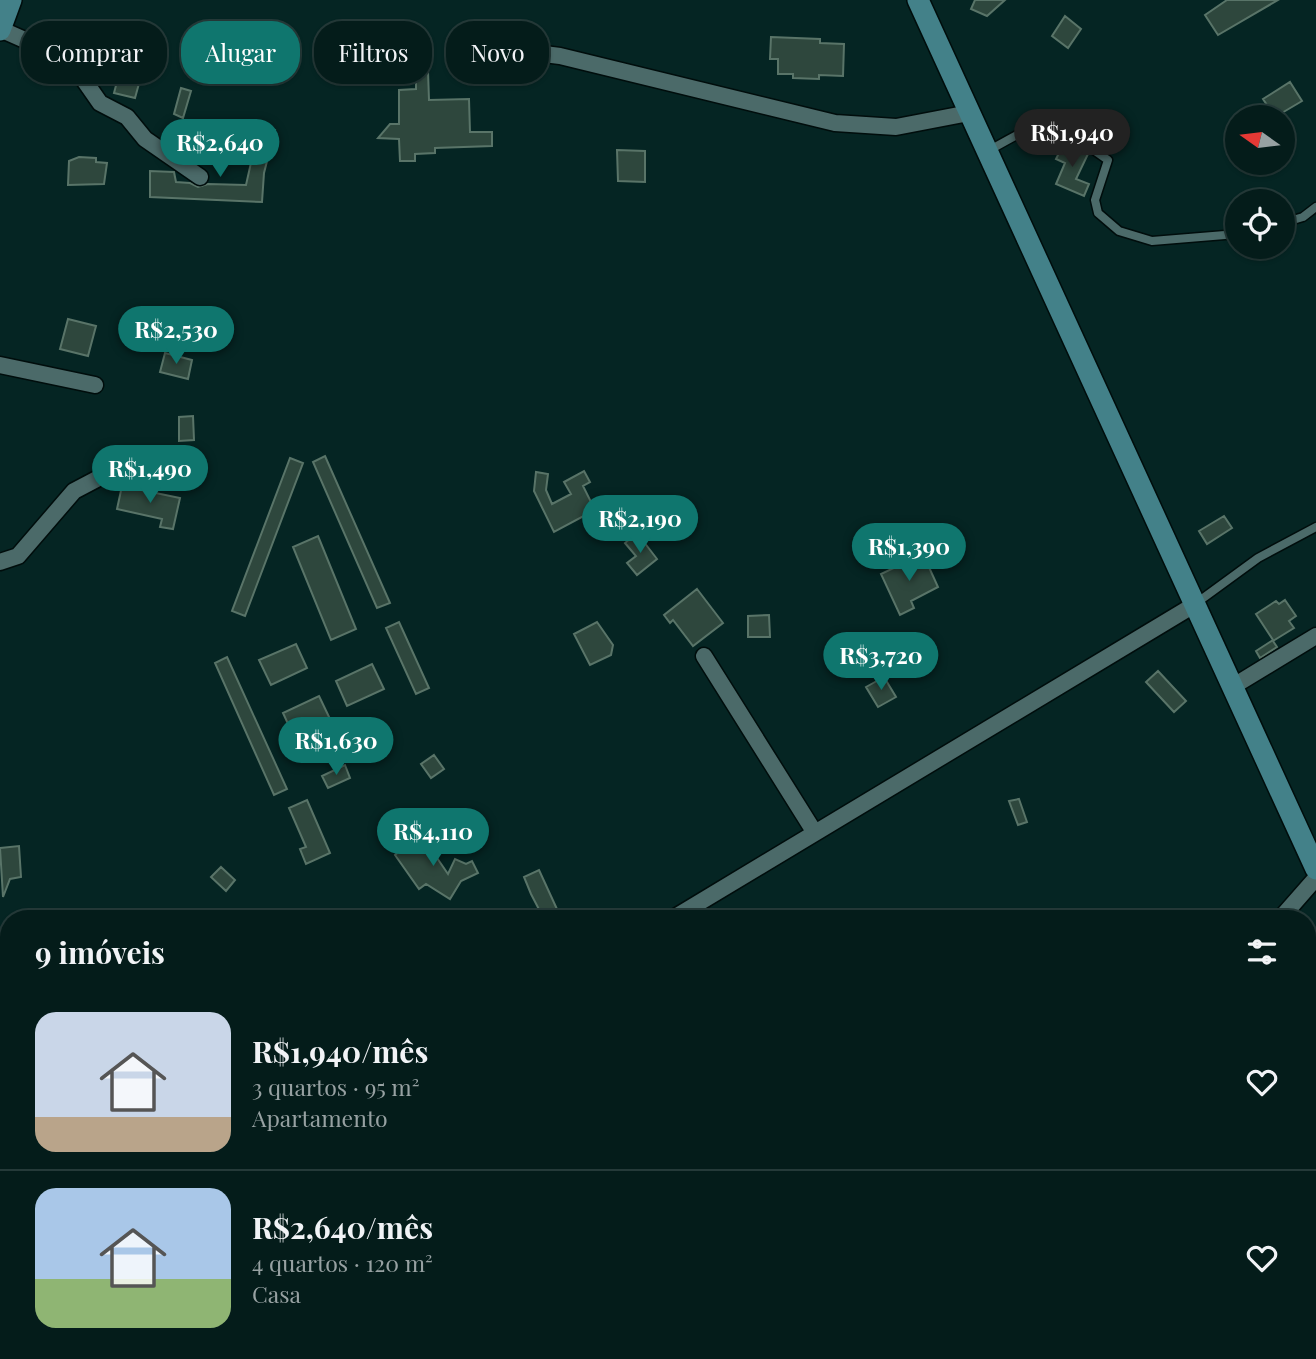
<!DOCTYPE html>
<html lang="pt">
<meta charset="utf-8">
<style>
:root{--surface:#041c1a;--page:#122927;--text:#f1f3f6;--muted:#97a1a2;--line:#253a39;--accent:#0f766e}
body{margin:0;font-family:"Playfair Display",serif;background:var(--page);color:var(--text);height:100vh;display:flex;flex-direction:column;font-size:26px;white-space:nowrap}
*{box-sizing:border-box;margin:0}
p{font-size:23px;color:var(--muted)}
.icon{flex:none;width:38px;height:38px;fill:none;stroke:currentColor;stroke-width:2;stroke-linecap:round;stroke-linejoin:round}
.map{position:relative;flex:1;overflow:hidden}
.sheet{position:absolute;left:0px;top:910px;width:1316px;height:450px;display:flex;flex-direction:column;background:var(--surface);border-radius:28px 28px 0 0;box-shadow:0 2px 5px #0004,0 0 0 2px var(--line)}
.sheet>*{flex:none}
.guide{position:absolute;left:21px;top:21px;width:700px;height:63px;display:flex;gap:14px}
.needle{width:46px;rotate:284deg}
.controls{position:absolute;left:1225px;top:105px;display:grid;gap:14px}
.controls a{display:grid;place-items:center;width:70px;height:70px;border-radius:50%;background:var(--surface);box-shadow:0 2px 5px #0004,0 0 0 2px var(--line);font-size:35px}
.price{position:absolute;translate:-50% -60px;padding:0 16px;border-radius:24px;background:var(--accent);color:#fff;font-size:23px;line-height:46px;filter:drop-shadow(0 2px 4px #0008)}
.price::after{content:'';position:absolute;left:50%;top:42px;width:21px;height:16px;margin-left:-10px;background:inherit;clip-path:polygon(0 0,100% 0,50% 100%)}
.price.on{background:#222;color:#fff}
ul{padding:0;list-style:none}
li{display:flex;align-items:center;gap:21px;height:175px;padding:0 35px}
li+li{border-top:2px solid var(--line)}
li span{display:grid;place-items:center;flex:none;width:196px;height:140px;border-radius:21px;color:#555}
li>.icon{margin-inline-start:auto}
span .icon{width:84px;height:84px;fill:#fffc;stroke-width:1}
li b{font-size:30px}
h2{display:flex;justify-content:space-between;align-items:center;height:84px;padding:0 35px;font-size:30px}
.chip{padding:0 24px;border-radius:28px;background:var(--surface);box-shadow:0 2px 5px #0004,0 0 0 2px var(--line);font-size:24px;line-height:63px}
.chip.on{background:var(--accent);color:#fff}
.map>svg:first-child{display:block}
.building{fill:#2e473d;stroke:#597468;stroke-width:2}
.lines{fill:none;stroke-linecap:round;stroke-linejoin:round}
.lane-casing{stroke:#000d0c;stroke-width:11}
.street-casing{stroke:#000d0c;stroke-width:19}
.secondary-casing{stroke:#000d0c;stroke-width:24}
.lane{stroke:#4b6a69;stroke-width:8}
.street{stroke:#4b6a69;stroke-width:16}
.secondary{stroke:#438189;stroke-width:21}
</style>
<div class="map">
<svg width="1316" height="1359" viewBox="0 0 1316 1359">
<rect width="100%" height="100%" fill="#052523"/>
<path class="building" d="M975,0H1005L987,16L971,9Z
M1227,0H1278L1218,35L1205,15Z
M1065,16L1081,29L1068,48L1052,36Z
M771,37L820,39V43L844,44L843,76L819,75V79L793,78V74H778V59H770Z
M122,63L143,69L135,98L114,93Z
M428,71L429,100L469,99L470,132H492V146L435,148V153L415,154V161H400L399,139L378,138L390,124H399V90L416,89V72Z
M1290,82L1302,101L1275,117L1263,99Z
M181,88L191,91L183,118L174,114Z
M259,127L275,130L264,173L262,202L150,197V171L174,172L176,182L190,183L198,187L208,184L246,185Z
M1065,141L1088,154L1076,179L1089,184L1084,196L1056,184L1065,163L1056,159Z
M617,150L645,151V182L618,181Z
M79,157L96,158V162L107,163L104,184L68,185L69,161Z
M68,319L96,326L88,356L60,349Z
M165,353L192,360L188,379L160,372Z
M193,416L194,440L179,441V417Z
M325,456L390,603L377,608L313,462Z
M290,458L303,463L245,616L232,611Z
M584,471L590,482L583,486L595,510L554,532L534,491L536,472L548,474L546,490L552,504L571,494L564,482Z
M122,486L180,498L173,529L160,527L162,519L117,509Z
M1224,516L1232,528L1207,544L1199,531Z
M637,533L657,559L637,575L627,563L636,556L625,543Z
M318,536L356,629L331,640L293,547Z
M923,554L938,587L911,601L914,608L900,615L881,574Z
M697,589L723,623L693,646L673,620L670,623L664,615Z
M1285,600L1296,616L1289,621L1294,628L1273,641L1277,647L1260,658L1256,651L1273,640L1256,614L1276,601L1279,604Z
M769,615L770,637H748V616Z
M399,622L429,688L416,694L386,628Z
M597,622L613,645L611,655L590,665L574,634Z
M296,644L307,668L271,685L259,660Z
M227,657L287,789L274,795L215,663Z
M372,664L384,689L347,706L336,681Z
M1158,671L1186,701L1174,712L1146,682Z
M884,677L896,697L878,707L866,687Z
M319,696L331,721L294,737L283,713Z
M434,755L444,769L431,778L421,764Z
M345,765L350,778L328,788L322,776Z
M1019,799L1027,822L1018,825L1009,801Z
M307,800L330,853L306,864L300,849L306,847L289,808Z
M420,833L448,874L455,859L466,864L472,861L478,873L461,881L450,899L426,884L419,889L395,855Z
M19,846L21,877L10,879L3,897L0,848Z
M221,867L235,880L226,891L211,877Z
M539,870L556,907L561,919H544L531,894L524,877Z"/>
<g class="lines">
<g class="lane-casing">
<path id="lane" d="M988,151C1055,113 1046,117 1108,160L1095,200L1098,213L1119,231L1152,241L1237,234
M1283,223L1303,217L1316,207
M1195,604L1258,558L1316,527"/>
</g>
<g class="street-casing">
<path id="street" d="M0,29L70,60L100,103L127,117L145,139L200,177
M458,59L544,54L560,56L835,123L896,127L969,113
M0,365L95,385
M0,562L18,556L74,491L112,471
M704,656L815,833
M1232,687L1316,636
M672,919L1194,605
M1280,919L1316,878
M0,1068L9,1072
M417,1351L428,1359
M859,1359L864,1351"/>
</g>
<g class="secondary-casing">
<path id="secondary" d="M918,0L1316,869
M0,30L11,0"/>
</g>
<use href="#lane" class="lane"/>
<use href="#street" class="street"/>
<use href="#secondary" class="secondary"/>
</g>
</svg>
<div class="controls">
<a><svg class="needle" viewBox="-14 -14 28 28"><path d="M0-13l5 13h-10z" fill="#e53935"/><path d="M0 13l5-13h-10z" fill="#97a1a2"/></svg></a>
<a><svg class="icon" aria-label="locate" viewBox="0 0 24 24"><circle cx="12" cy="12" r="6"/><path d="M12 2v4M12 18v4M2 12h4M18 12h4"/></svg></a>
</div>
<b class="price on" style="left:1072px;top:169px">R$1,940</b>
<b class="price" style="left:220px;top:179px">R$2,640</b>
<b class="price" style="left:176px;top:366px">R$2,530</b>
<b class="price" style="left:150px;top:505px">R$1,490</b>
<b class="price" style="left:640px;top:555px">R$2,190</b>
<b class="price" style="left:909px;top:583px">R$1,390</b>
<b class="price" style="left:881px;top:692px">R$3,720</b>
<b class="price" style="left:336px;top:777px">R$1,630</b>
<b class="price" style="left:433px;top:868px">R$4,110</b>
<div class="guide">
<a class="chip">Comprar</a>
<a class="chip on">Alugar</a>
<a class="chip">Filtros</a>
<a class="chip">Novo</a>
</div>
<section class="sheet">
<h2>9 imóveis<svg class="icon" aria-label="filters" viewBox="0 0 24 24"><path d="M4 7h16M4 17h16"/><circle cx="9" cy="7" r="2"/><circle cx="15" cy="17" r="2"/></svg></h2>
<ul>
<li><span style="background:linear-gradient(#c9d6e8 75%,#b9a48a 0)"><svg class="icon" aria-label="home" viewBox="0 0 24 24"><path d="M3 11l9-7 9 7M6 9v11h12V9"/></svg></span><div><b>R$1,940/mês</b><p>3 quartos · 95 m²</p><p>Apartamento</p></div><svg class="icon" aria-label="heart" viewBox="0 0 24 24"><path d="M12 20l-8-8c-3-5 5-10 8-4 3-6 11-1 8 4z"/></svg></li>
<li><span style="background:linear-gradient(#a9c7e8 65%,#8fb573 0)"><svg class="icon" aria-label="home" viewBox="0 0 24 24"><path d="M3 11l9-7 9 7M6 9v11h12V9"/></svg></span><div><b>R$2,640/mês</b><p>4 quartos · 120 m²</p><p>Casa</p></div><svg class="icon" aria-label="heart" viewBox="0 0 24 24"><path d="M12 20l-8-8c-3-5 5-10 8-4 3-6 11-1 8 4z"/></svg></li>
</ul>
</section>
</div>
